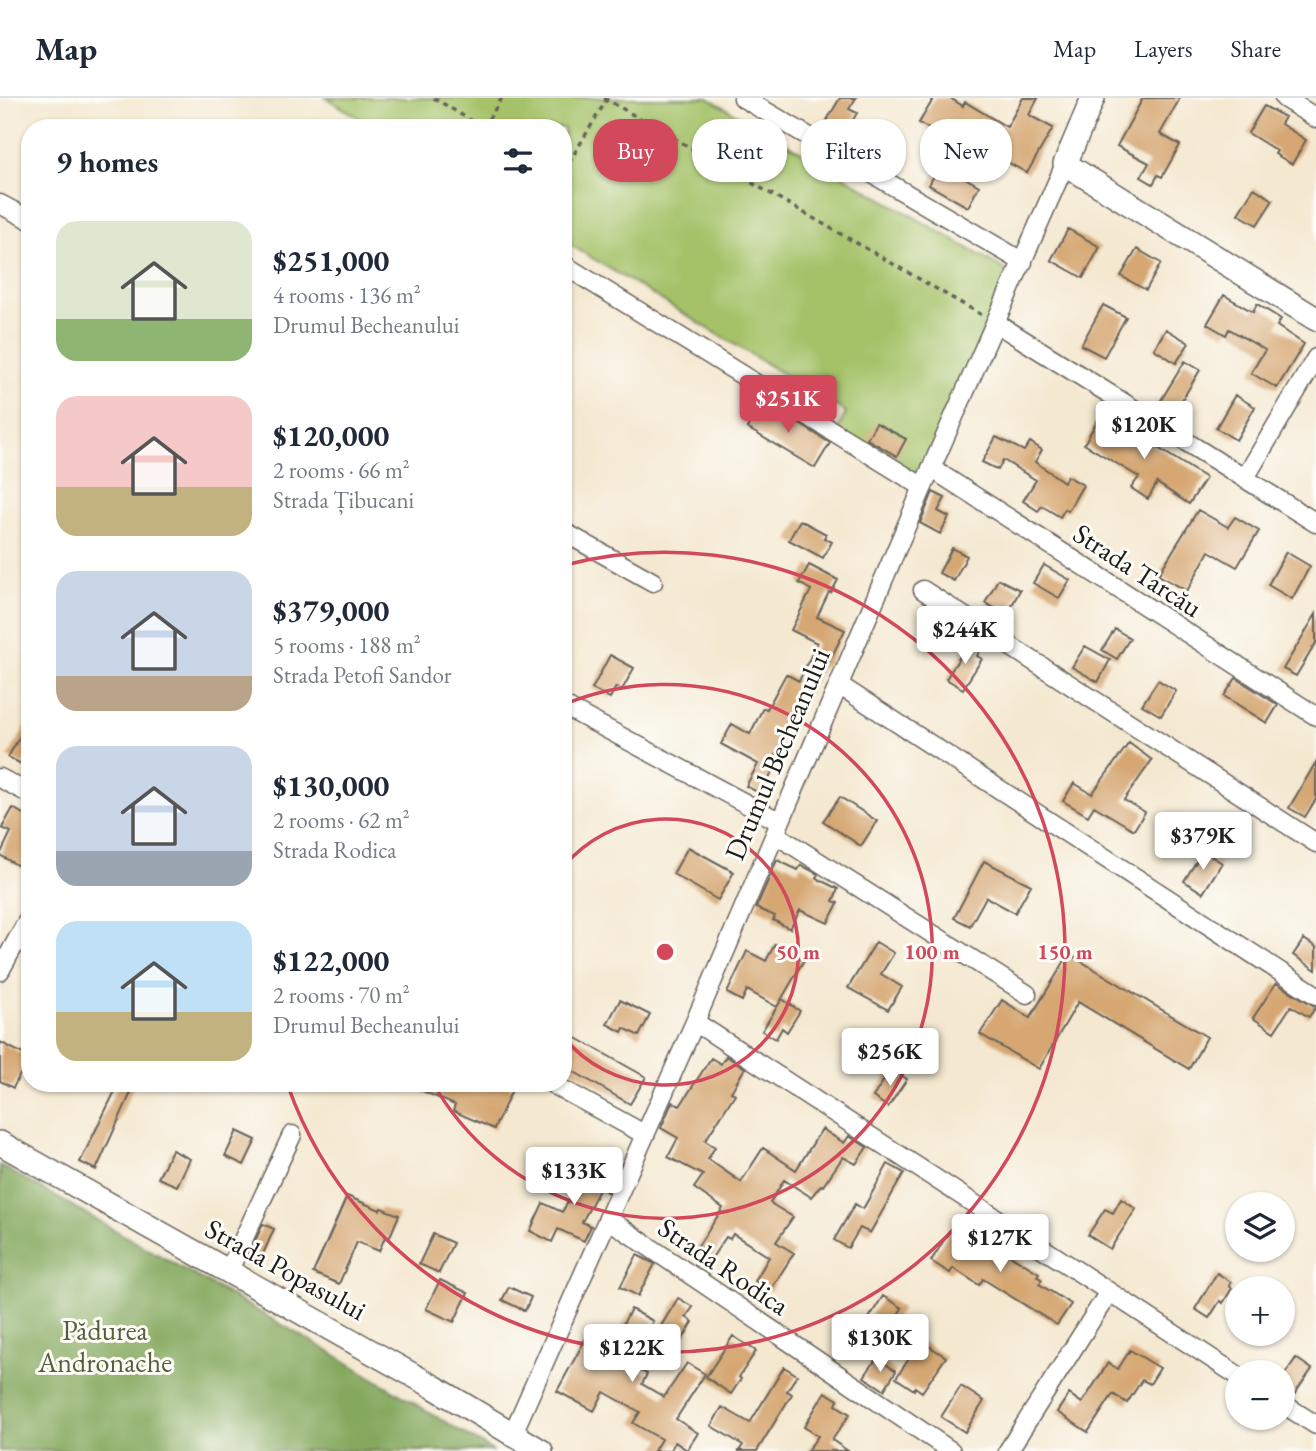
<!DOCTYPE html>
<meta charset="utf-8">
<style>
:root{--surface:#fff;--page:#f6f6f7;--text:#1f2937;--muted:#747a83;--line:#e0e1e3;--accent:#d1495b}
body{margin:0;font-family:"EB Garamond",serif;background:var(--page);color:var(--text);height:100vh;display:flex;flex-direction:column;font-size:26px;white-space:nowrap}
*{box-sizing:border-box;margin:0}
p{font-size:23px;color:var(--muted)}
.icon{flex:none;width:38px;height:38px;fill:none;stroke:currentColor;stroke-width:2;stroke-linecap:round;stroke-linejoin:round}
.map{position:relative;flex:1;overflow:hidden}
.drawer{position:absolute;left:21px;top:21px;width:551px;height:973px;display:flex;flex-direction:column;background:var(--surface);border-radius:28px;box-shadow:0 2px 5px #0004}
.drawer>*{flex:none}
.banner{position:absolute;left:593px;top:21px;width:618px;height:63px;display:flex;gap:14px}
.buttons{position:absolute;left:1225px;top:1094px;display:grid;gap:14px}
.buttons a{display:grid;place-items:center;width:70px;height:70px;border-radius:50%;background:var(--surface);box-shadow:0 2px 5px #0004;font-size:35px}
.price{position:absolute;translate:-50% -60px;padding:0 16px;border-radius:7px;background:#fff;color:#222;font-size:23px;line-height:46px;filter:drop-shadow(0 2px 4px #0008)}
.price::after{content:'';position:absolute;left:50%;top:42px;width:21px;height:16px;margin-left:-10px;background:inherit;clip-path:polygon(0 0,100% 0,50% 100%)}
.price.selected{background:var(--accent);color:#fff}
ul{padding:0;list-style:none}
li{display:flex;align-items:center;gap:21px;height:175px;padding:0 35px}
li span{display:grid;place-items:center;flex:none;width:196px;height:140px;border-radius:21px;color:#555}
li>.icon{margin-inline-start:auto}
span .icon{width:84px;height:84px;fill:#fffc;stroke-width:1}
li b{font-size:30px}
h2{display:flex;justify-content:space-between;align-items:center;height:84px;padding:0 35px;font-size:30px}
.chip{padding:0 24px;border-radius:28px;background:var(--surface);box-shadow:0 2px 5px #0004;font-size:24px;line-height:63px}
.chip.selected{background:var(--accent);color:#fff}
header{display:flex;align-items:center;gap:42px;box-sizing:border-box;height:98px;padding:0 35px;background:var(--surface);border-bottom:2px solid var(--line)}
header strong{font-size:33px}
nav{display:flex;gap:38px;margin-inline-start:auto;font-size:24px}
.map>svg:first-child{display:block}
.green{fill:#a5c269;stroke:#606f42;stroke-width:2}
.forest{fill:#84a85d;stroke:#50623c;stroke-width:2}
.building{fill:#d6a773}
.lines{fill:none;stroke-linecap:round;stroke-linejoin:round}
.minor-casing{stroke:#68635b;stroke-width:21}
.tertiary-casing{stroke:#68635b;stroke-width:26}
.path{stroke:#68635b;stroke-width:3.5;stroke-dasharray:5 5;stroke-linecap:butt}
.minor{stroke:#fff;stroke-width:18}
.tertiary{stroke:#fff;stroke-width:23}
.ring{fill:none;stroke:#d1495b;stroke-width:3.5}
.labels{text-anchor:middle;stroke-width:6;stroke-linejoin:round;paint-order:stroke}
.street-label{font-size:28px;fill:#1c1c1c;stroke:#fdfcf7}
.park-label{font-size:28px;fill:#535e3b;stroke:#fdfcf7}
.centre{fill:#d1495b;stroke:#fdfcf7;stroke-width:3.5}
.ring-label{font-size:21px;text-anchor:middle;font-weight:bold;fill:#d1495b;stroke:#fdfcf7;stroke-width:6;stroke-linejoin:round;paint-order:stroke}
</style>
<header>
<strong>Map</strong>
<nav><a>Map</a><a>Layers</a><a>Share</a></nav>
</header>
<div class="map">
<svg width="1316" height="1353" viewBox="0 0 1316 1353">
<rect width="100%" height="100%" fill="#fdfcf7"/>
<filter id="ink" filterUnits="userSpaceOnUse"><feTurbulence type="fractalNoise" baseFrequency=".0143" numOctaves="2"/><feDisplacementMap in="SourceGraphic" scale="14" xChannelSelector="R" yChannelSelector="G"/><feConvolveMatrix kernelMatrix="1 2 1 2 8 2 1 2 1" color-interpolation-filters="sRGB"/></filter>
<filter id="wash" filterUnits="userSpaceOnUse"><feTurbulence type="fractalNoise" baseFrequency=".00686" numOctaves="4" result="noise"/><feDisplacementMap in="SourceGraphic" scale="28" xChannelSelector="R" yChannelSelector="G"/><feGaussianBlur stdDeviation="1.57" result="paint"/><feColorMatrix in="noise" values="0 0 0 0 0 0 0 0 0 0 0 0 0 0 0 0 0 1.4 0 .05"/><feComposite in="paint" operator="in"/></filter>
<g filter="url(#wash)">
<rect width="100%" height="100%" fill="#f4e8d0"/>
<path class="green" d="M326,0H708L1009,174L921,387L837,334L846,314L564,143V30H376Z"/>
<path class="forest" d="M0,1067L337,1258L493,1353H0Z"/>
<g id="blocks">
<path class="building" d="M840,0H856L849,11L857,15L846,34L827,22Z
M934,0H950L963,8L965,4L1007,29L1023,0H1038L1029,17L1053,30L1027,75L944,29L940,37L919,25Z
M1143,0H1180L1160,36L1180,47L1162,79L1158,77L1153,86L1141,79L1149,65L1117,48Z
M1264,8L1285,19L1281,26L1306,42L1292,66L1275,56L1277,53L1248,35Z
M940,66L979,88L968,109L929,87Z
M1254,90L1273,102L1257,127L1238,116Z
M1068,131L1100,149L1083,180L1051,162Z
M1137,151L1161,165L1146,192L1121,178Z
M1224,197L1253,214L1257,206L1281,221L1277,228L1304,246L1277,290L1251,275L1265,252L1229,231L1226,237L1207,226Z
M1103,207L1126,219L1104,259L1081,247Z
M1166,231L1189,245L1176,265L1154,251Z
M1185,263L1200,272L1173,317L1158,307Z
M1235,297L1255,309L1236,342L1216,330Z
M763,303L830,345L815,370L747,330Z
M1102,315L1206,380L1189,406L1157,385L1148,401L1131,390L1139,379L1084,346Z
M876,325L906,341L897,358L867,341Z
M996,339L1024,353L1030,344L1042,352L1035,364L1064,384L1067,378L1083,387L1068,413L1065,411L1060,419L1042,408L1038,413L1023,403L1036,382L1003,362L998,372L982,364Z
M933,394L945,400L938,413L949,419L940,436L920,425Z
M1198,412L1228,429L1235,419L1259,433L1237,469L1209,453L1187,493L1158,477Z
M800,422L826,436L824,440L832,444L823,460L789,442Z
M952,450L967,458L954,483L939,475Z
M1286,454L1310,468L1292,501L1268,487Z
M809,467L838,482L831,495L829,494L817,519L845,532L826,570L823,568L800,610L774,661L778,663L761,696L746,688L758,666L721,646L732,626L750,636L763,610L767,611L786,576L799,583L817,545L791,532L811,492L799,485Z
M1044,467L1070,482L1059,500L1033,485Z
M998,481L1020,492L1007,517L985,505Z
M1316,516V545L1296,578L1283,571Z
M1115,531L1130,540L1117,561L1102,552Z
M970,543L981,551L977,558L982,561L963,591L946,581Z
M1085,548L1110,562L1098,584L1072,569Z
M610,557L634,570L622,592L616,589L610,600L592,591Z
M1236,580L1278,607L1267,625L1224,598Z
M1158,582L1176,593L1161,618L1142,607Z
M30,620V655L23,667L8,659Z
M1129,645L1152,662L1124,702L1145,714L1134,732L1094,708L1088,718L1063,703L1074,685L1092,696Z
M1316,664V701L1305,719L1289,710Z
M840,699L877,723L861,748L823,723Z
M13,710L30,720V775L0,757L11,734L2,730Z
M688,749L734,774L718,802L673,776Z
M1203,753L1222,765L1203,795L1184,783Z
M777,762L798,772L801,767L818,776L816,780L838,791L833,803L838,805L828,825L800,812L790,831L773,822L775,818L756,810Z
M984,763L1031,787L1015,815L986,799L970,828L954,820Z
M1304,841L1316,849V872L1293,857Z
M876,844L894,855L881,876L902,889L888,912L848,890Z
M775,846L804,862L777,909L747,892L742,903L727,895L747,853L766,863Z
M1069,856L1207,939L1189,971L1078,904L1039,971L980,936L1002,902L1030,920Z
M1276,885L1316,909L1309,919L1291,908L1274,934L1253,920Z
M782,901L800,913L787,934L782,930L776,941L762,933Z
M620,902L650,917L639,938L624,930L622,934L607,926Z
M564,933L646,979L630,1006L564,968Z
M0,944L29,959L13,990L0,983Z
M726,958L745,970L731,994L735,996L705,1043L715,1049L708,1061L741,1084L763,1050L796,1072L822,1031L844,1045L849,1038L867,1049L856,1066L843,1059L823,1088L821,1087L811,1099L784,1082L770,1105L793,1119L776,1144L794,1155L770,1193L755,1183L769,1159L733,1136L730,1141L726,1139L711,1161L696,1151L723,1110L694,1090L703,1077L668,1059L678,1040L661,1030L672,1004L680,1008L711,960L721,966Z
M891,971L907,981L888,1009L873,999Z
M119,985L133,990L96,1072L80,1064Z
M404,985H503L513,990L494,1031L453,1013L455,1007Z
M237,1033L256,1042L244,1067L225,1058Z
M172,1052L190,1061L177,1088L158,1080Z
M592,1063L615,1076L607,1094L600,1090L582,1124L591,1128L584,1143L558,1131L552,1144L530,1133L543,1105L562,1114Z
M888,1066L904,1075L870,1135L860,1130L848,1150L834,1142L855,1106L863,1111Z
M347,1098L380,1112L381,1110L399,1117L389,1141L385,1139L379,1153L357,1144L339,1186L313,1175Z
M1121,1101L1136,1111L1110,1151L1088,1137L1105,1111L1113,1115Z
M263,1126L274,1131L260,1163L248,1158Z
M951,1131L982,1150L987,1143L1039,1175L1037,1178L1042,1182L1039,1186L1071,1206L1057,1227L983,1181L979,1187L953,1170L950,1175L931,1163Z
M433,1136L453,1145L439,1175L419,1166Z
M637,1157L655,1166L638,1198L620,1189Z
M1217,1175L1231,1184L1229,1188L1232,1190L1223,1205L1220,1203L1209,1220L1195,1211Z
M440,1182L468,1195L454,1224L426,1211Z
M509,1189L531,1199L525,1213L502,1202Z
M883,1198L902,1210L883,1241L864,1228Z
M678,1200L693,1209L686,1219L693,1224L682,1242L661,1228Z
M631,1211L653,1223L629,1267L647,1276L642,1286L664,1299L687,1265L705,1276L676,1321L698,1335L687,1352L675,1344L670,1353H654L661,1341L633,1325L640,1314L604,1294L594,1313L557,1293L586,1240L609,1251Z
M733,1238L756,1253L739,1279L741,1281L731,1296L706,1279Z
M921,1243L946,1259L922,1294L915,1289L914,1292L896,1280Z
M1130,1252L1160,1270L1150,1286L1142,1282L1127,1305L1113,1296L1088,1334L1057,1314L1069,1296L1082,1305L1108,1265L1118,1271Z
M877,1260L896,1273L884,1292L864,1279Z
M1296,1260L1312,1271L1294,1297L1283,1290V1279Z
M784,1269L797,1277L787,1293L792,1296L757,1353H739L743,1347L711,1328L722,1309L750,1325Z
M961,1288L984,1303L965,1334L941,1319Z
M825,1294L838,1302L836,1307L850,1316L832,1342L848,1353H807L818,1338L804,1329Z"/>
</g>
</g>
<g filter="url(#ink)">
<use href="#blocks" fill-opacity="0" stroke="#68635b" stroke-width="2"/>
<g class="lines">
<g class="minor-casing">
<path id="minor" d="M743,0L1023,164
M1284,0L1316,20
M0,106L30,122
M564,167L923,389
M996,225L1316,425
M931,370L1316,618
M1245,380L1316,260
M564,434L653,484
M923,492L1316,745
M839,587L1316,897
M564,608L780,724
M0,680L30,696
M775,736L1027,896
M0,873L30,818
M695,924L1237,1277
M551,985L644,1036
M608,1121L951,1353
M229,1172L292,1037
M1283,1306L1316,1327
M513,1335L695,924L923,389L1065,66
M1008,1353L1109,1194"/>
</g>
<g class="tertiary-casing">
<path id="tertiary" d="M1093,0L1065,66L1316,221
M0,1045L434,1289L541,1353"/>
</g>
<path class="path" d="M434,0L483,30
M604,0L982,217
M483,30L502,0
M564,73L607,1"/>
<use href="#minor" class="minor"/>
<use href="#tertiary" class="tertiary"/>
</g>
</g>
<g class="ring">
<path d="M564 768A133 133 0 1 1 564 940"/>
<path d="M565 606A267 267 0 1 1 433 985"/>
<path d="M565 467A400 400 0 1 1 288 988"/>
</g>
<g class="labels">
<g class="street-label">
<text transform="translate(1138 472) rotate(33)" y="10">Strada Tarcău</text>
<text transform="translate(777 656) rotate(-67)" y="10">Drumul Becheanului</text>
<text transform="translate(724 1168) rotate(34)" y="10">Strada Rodica</text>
<text transform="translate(286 1171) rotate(29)" y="10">Strada Popasului</text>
</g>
<g class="park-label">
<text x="105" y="1242">Pădurea<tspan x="105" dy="32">Andronache</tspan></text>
</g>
</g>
<circle cx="665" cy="854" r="10" class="centre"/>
<g class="ring-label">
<text x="798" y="861">50 m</text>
<text x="932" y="861">100 m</text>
<text x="1065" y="861">150 m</text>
</g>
</svg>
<div class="buttons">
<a><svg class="icon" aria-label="layers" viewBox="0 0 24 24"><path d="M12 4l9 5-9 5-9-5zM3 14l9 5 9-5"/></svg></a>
<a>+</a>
<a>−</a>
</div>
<b class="price selected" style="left:788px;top:337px">$251K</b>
<b class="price" style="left:1144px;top:363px">$120K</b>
<b class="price" style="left:965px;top:568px">$244K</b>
<b class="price" style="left:1203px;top:774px">$379K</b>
<b class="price" style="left:890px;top:990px">$256K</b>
<b class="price" style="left:574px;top:1109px">$133K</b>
<b class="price" style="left:1000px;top:1176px">$127K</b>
<b class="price" style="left:880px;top:1276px">$130K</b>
<b class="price" style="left:632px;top:1286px">$122K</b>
<div class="banner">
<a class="chip selected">Buy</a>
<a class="chip">Rent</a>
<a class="chip">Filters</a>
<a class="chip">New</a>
</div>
<section class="drawer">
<h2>9 homes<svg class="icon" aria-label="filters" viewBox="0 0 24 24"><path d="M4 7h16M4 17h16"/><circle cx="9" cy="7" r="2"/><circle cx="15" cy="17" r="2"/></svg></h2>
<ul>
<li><span style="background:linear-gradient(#dfe7d0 70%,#8fb573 0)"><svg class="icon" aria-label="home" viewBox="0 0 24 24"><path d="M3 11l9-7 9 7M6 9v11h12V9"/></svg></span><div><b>$251,000</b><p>4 rooms · 136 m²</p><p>Drumul Becheanului</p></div></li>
<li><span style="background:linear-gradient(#f6c9c9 65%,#c2b280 0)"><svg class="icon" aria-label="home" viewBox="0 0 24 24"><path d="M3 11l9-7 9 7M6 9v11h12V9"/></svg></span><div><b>$120,000</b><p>2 rooms · 66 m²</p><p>Strada Țibucani</p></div></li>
<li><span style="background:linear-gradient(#c9d6e8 75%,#b9a48a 0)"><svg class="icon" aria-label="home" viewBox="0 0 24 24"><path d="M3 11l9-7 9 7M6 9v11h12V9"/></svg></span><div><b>$379,000</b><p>5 rooms · 188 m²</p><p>Strada Petofi Sandor</p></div></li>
<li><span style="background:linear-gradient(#c9d6e8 75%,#9aa5b1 0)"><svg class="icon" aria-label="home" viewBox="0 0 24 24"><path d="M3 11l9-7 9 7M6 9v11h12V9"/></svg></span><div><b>$130,000</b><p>2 rooms · 62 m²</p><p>Strada Rodica</p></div></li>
<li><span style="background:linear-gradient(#bfe0f5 65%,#c2b280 0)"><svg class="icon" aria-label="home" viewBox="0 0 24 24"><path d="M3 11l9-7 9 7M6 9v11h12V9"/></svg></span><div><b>$122,000</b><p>2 rooms · 70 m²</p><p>Drumul Becheanului</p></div></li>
</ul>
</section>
</div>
